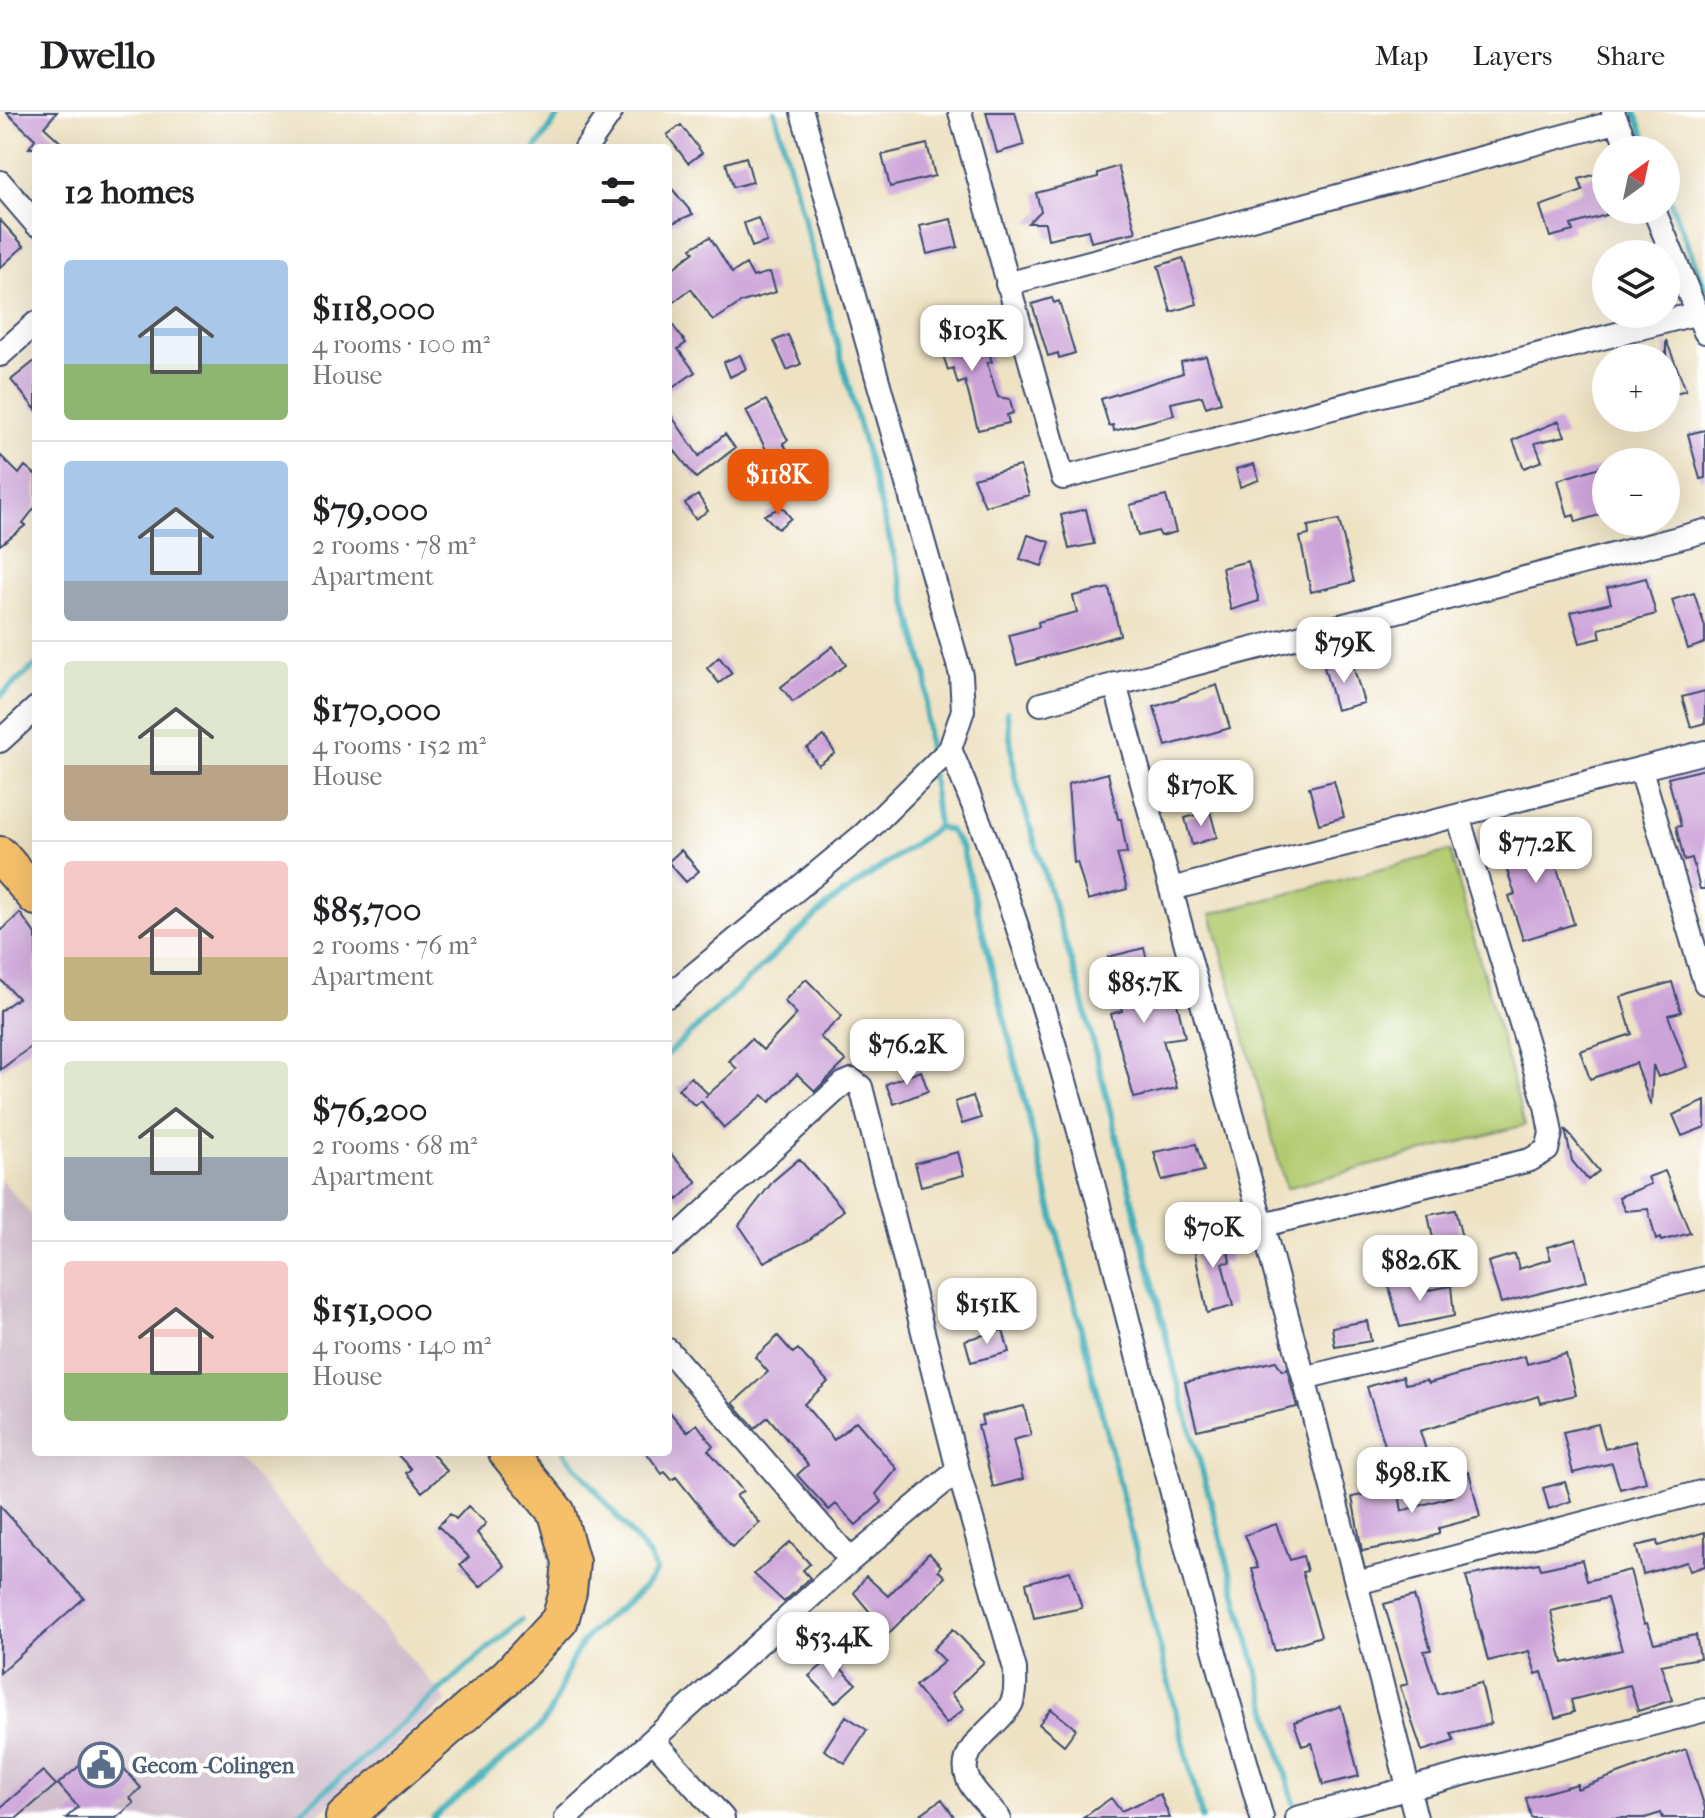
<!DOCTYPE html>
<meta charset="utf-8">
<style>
:root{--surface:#fff;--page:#f2f2f2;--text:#202124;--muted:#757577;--line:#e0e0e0;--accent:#ea580c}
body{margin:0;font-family:"IM FELL French Canon",serif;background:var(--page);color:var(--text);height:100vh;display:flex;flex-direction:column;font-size:30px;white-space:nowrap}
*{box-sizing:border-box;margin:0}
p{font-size:26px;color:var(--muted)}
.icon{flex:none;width:44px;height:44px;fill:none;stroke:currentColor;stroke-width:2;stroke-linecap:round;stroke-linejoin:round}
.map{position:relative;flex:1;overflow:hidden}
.panel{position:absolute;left:32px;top:32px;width:640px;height:1312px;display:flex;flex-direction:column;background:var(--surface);border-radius:8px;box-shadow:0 8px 32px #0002}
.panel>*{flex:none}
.needle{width:52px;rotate:33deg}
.buttons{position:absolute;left:1592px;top:24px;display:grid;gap:16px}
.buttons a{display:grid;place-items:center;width:88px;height:88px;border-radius:50%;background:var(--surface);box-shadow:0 8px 32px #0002;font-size:40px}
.price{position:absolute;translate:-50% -68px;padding:0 18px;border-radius:16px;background:#fff;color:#222;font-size:26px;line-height:52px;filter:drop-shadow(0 2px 4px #0008)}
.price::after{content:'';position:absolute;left:50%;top:48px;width:24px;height:18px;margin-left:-12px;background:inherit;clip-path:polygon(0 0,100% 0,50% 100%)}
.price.selected{background:var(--accent);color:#fff}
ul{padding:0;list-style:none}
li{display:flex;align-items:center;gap:24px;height:200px;padding:0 32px}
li+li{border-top:2px solid var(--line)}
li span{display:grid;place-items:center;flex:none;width:224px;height:160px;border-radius:8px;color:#555}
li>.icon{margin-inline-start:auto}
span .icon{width:96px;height:96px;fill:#fffc;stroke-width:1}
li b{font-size:34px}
h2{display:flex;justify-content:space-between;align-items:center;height:96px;padding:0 32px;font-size:34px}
header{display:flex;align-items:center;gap:48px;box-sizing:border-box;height:112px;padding:0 40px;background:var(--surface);border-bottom:2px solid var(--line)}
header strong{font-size:38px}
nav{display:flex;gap:44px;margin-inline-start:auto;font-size:28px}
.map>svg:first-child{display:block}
.industrial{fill:#d1bdcc}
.green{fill:#b3cb70;stroke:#677d67;stroke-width:2}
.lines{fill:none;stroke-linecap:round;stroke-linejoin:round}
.stream{stroke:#3fafb9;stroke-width:6}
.building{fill:#cda4d9;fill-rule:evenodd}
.minor-casing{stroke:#3b4a6d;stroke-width:26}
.primary-casing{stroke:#3b4a6d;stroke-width:40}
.minor{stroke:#fff;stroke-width:22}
.primary{stroke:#f6c06b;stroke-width:36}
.labels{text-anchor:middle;stroke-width:8;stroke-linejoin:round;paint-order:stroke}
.service-label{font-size:22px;font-weight:bold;fill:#4e5e75;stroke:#fff;text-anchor:start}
</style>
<header>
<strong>Dwello</strong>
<nav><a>Map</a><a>Layers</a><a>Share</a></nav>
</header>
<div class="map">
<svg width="1705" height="1706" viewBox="0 0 1705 1706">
<rect width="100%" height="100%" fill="#fff"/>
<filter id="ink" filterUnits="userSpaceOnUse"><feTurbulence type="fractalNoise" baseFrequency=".0125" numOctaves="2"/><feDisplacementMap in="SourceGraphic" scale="16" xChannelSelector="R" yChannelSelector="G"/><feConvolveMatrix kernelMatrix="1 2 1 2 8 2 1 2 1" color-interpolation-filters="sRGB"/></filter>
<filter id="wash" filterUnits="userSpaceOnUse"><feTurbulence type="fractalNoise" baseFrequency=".006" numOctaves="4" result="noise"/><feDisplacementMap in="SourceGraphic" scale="32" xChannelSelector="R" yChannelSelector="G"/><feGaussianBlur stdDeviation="1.8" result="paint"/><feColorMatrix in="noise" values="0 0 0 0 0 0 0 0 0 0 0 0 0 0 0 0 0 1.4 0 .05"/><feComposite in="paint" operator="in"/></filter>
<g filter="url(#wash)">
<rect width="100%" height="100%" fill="#eee2c3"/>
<path class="industrial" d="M0,1066L36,1108V1340H234L447,1589L314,1706H0Z"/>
<path class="green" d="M1450,739L1525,1013L1286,1076L1211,802Z"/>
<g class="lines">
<path class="stream" d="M775,0L927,566L926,610L930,648
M1635,0L1650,38
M536,36L561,0
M1666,78L1705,176
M0,584L36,553
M1007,600L1015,665L1080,878L1175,1260L1294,1692
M932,663L938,715
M668,942L830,791L938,715L949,718L962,736L1202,1706
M294,1706L521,1508
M433,1706L538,1617C559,1593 561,1565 577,1539C597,1504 640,1489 656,1459L650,1445L564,1340"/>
</g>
<g id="blocks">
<path class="building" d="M6,0H57L44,15L67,36H29L35,27Z
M986,0H1015L1024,33L997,41Z
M681,13L702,41L688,51L667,23Z
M927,32L935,64L890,75L882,43Z
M746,45L753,70L733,75L726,51Z
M1118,54L1136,120L1091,130L1088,118L1048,127L1045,111H1028L1041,99L1036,81L1098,65V61Z
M1604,60L1606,103L1571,113L1573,119L1550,125L1540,94L1583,79L1579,67Z
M668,72L693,102L668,113Z
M758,106L767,130L752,135L744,111Z
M951,107L958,135L927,142L920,114Z
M0,108L24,134L0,156Z
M710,125L732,161L746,152L753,165L770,160L776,180L742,190L713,209L691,177L668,194V160L694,140L691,136Z
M1183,146L1197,192L1171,200L1158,154Z
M1052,186L1054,191L1059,189L1075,241L1059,246L1058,241L1048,244L1032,192Z
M955,198L964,235L968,239L987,234L992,250L987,251L998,285L1010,287L1013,301L1007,303L1009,311L978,318L965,269L958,272L953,256L948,258L930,205Z
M668,207L686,231L678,237L695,260L668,279Z
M788,223L801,252L787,258L774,229Z
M1666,228L1686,278L1666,284Z
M740,243L746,257L730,265L724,250Z
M1206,244L1221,290L1206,295L1202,284L1171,291L1174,303L1114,319L1113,313L1109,314L1101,287L1183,261L1181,250Z
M36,248V298L11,268Z
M766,288L788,328L783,331L788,339L772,349L746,299Z
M668,299L699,344L725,322L735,336L696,366L668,330Z
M1559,309L1565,324L1535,331L1542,349L1524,356L1513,328Z
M1705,318V366L1700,367L1688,322Z
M0,343L19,362L25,354L36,363V394L23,411L26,413L0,433Z
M1254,352L1259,368L1240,375L1236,357Z
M1606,353V401L1576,410L1574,403L1568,405L1558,368Z
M1020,354L1029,383L985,394L973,366Z
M698,383L708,399L695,407L685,391Z
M1166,384L1176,420L1161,424L1158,419L1138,424L1130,393Z
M782,395L791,406L778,417L764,403Z
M1086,397L1094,432L1069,437L1061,403Z
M1339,408L1354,470L1311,480L1300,425L1309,423L1308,414Z
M1028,423L1050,430L1042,454L1020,447Z
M1248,449L1259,489L1231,498L1222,456Z
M1646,466L1656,502L1599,517L1601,526L1580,531L1571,500L1611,491L1607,476Z
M1109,476L1120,523L1017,553L1009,523L1039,515L1038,510L1077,500L1073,484Z
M1694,481L1705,515V531L1688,537L1672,488Z
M833,534L846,553L793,590L781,575Z
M719,545L732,561L719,571L707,556Z
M1351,547L1364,591L1336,598L1324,555Z
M1217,573L1230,616L1166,634L1154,595Z
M1705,579V611L1691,615L1682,585Z
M824,624L835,641L818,653L807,636Z
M1705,657V777H1700L1692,746L1684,748L1676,715L1681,714L1668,666Z
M1108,661L1118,707H1121L1127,741L1117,742L1127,777L1088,788L1077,750L1074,751L1068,672Z
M1334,669L1344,705L1319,712L1309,675Z
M1210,699L1217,725L1192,733L1185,706Z
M1545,716L1574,812L1523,828L1509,784L1515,782L1498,732Z
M681,738L699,759L686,770L668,750Z
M20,801L36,823V931L0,958V899L18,886L0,867V820Z
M1144,836L1158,891L1176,887L1185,925L1163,928L1177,976L1134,986L1111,902L1122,899L1108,845Z
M806,867L842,904L820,925L846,949L815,979L797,962L770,990L763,983L724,1016L701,989L695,994L678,977L691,965L708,982L705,985L737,957L729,949L751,927L763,938L797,902L784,889Z
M1672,870L1681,900L1668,903L1687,955L1658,965L1653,953L1651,994L1636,951L1590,967L1580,939L1632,922L1621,885Z
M921,959L928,979L894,992L886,972Z
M973,984L981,1006L962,1012L955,990Z
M1705,989V1015L1682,1024L1673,1003Z
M1565,1017L1599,1059L1588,1068L1572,1049Z
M1196,1032L1204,1059L1162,1068L1154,1040Z
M668,1039L697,1070L678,1088L668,1077Z
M958,1040L964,1063L921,1074L915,1051Z
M799,1047L844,1098L809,1128L764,1150L739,1113L774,1068Z
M1665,1059L1690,1121L1661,1129L1660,1126L1656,1128L1648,1097L1625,1099L1619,1085L1651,1072L1648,1065Z
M1455,1098L1463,1130L1435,1136L1428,1103Z
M1225,1120L1230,1150L1222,1151L1233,1194L1207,1201L1192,1126Z
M1576,1127L1587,1169L1501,1191L1488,1150L1515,1142L1519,1157L1551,1147L1547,1135Z
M1413,1164L1418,1180L1451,1174L1454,1204L1400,1215L1388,1171Z
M1367,1209L1371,1229L1335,1235L1332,1215Z
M1003,1218L1009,1240L971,1250L965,1228Z
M778,1224L793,1241L798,1237L828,1270L804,1292L834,1328L856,1309L897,1357L876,1382L882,1390L856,1413L836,1392L829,1398L797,1363L808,1353L768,1305L755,1316L733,1291L768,1260L755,1245Z
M1566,1242L1576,1283L1541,1291L1539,1284L1420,1319L1429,1348L1393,1359L1367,1275L1403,1264L1405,1272L1427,1268L1429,1271L1525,1244L1527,1252Z
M1276,1249L1282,1259L1287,1257L1297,1295L1197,1318L1185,1270Z
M1024,1294L1031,1323L1013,1328L1023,1367L993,1375L978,1314L983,1313L981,1304Z
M668,1298L687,1320L697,1312L713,1334L708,1338L743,1379L736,1384L760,1411L732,1435L676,1365L672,1368L665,1360L662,1362L646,1340H668Z
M1598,1312L1605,1337L1635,1329L1646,1370L1620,1377L1612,1351L1573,1361L1563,1320Z
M395,1340H431L447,1359L422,1380L406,1361L411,1357Z
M1469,1360L1480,1405L1439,1416V1422L1420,1428L1362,1439L1352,1385L1398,1376L1402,1399L1453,1384L1449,1365Z
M1565,1370L1571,1389L1549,1397L1543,1376Z
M0,1394L84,1486L0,1561Z
M468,1394L486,1411L477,1421L505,1454L480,1475L460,1453L469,1445L438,1414L450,1402L456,1407Z
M1276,1412L1290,1448L1303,1444L1307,1459L1302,1460L1321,1524L1275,1539L1252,1457L1258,1456L1245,1423Z
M1705,1420V1454L1690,1459L1687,1450L1643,1462L1636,1434L1657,1429L1658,1434Z
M790,1430L810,1452L803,1458L810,1466L784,1490L754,1462Z
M929,1441L941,1454L938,1458L945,1465L888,1522L854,1481L866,1464L888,1484Z
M1582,1448L1587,1469L1630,1458L1644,1512L1647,1511L1654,1531L1696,1523L1700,1546L1661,1553L1672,1588L1638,1599L1630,1573L1571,1588L1574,1600L1555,1606L1542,1560L1536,1562L1529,1539L1488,1549L1466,1464L1539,1451L1541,1457ZM1607,1486L1622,1538L1563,1551L1551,1499Z
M1070,1459L1082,1496L1034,1506L1026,1471Z
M1414,1484L1431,1538L1424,1539L1438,1582L1481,1571L1491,1612L1451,1621L1454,1629L1422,1639L1400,1574L1408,1572L1384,1492Z
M953,1517L984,1550L951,1582L964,1597L946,1612L915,1574L945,1549L933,1537Z
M831,1546L856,1572L835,1591L809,1564Z
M1341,1594L1359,1664L1323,1673L1312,1631L1302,1634L1294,1610Z
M1051,1597L1076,1617L1064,1633L1039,1612Z
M846,1604L867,1618L845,1651L824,1638Z
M104,1633L141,1676L130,1686L134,1691L116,1706H66L78,1695L58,1672Z
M1686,1637L1705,1696V1706H1663L1661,1701L1645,1706H1531L1526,1686L1577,1672V1677Z
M43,1659L56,1673L17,1706H0V1696Z
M1160,1682L1170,1706H1083L1111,1686L1121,1699Z
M942,1687L955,1706H915Z"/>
</g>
</g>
<g filter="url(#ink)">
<use href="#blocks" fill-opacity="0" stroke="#3b4a6d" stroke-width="2"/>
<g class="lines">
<g class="minor-casing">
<path id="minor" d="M960,0L1063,366L1698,201
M1613,0L1629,38
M586,36L611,0
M0,70L36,112
M1654,98L1705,220
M1007,172L1616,10
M0,243L36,211
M1115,572L1304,1266L1416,1706
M1041,592L1705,419
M0,629L36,596
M950,637C1060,894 1115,1169 1187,1438C1210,1527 1237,1617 1262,1706
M1641,658L1705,871
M1171,777L1705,640
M668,884L864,722L950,637L963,598L961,563L802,0
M1263,1113L1530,1048L1547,1038L1551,1021L1546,994L1458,704
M668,1133L843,972L852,968L861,975L958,1358L1015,1557C1015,1570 1017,1583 1010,1594C997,1616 955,1636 968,1667C973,1680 990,1694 999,1706
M668,1238L851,1448
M1304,1266L1705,1166
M1357,1471L1705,1379
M653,1628L723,1706
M566,1706L851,1448L958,1358
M1297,1706L1705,1598"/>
</g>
<g class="primary-casing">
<path id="primary" d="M0,743L36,785
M344,1706L509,1563L560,1508L568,1480L571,1450L557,1401L507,1340"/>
</g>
<use href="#minor" class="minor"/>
<use href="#primary" class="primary"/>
</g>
</g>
<defs>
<g id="civic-ring" transform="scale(2.3)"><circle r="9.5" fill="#fff" stroke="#5c6f8a" stroke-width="1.5"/><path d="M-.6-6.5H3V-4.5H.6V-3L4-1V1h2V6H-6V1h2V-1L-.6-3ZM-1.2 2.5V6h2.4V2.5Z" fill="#5c6f8a"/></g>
</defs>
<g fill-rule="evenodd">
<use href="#civic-ring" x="101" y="1653"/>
</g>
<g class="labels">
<g class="service-label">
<text x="132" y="1661">Gecom -Colingen</text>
</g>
</g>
</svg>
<div class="buttons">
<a><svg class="needle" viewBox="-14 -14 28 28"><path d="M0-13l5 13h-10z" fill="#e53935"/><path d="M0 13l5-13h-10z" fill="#757577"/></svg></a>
<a><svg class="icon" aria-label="layers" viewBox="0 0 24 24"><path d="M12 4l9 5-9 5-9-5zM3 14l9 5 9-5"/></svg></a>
<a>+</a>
<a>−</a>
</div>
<b class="price" style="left:972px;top:261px">$103K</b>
<b class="price selected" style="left:778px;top:405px">$118K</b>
<b class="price" style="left:1344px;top:573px">$79K</b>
<b class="price" style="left:1201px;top:716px">$170K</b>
<b class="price" style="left:1536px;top:773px">$77.2K</b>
<b class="price" style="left:1144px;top:913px">$85.7K</b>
<b class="price" style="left:907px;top:975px">$76.2K</b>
<b class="price" style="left:1213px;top:1158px">$70K</b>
<b class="price" style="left:1420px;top:1191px">$82.6K</b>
<b class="price" style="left:987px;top:1234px">$151K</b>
<b class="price" style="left:1412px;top:1403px">$98.1K</b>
<b class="price" style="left:833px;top:1568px">$53.4K</b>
<section class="panel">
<h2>12 homes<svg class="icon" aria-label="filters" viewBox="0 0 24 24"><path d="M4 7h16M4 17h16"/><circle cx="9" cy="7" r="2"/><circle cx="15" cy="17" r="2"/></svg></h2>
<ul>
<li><span style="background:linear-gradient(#a9c7e8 65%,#8fb573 0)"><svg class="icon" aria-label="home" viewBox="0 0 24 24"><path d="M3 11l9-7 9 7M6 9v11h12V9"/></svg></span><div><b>$118,000</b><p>4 rooms · 100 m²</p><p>House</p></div></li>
<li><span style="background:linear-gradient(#a9c7e8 75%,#9aa5b1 0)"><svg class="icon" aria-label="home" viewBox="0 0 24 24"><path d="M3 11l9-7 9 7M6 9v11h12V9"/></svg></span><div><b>$79,000</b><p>2 rooms · 78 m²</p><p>Apartment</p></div></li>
<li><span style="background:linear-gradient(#dfe7d0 65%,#b9a48a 0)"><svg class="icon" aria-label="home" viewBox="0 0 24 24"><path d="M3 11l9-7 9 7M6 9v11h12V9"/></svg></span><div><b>$170,000</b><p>4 rooms · 152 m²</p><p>House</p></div></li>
<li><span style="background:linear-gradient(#f6c9c9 60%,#c2b280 0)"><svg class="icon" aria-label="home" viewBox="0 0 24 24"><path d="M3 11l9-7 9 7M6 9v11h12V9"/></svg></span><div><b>$85,700</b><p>2 rooms · 76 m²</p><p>Apartment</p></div></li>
<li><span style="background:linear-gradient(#dfe7d0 60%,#9aa5b1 0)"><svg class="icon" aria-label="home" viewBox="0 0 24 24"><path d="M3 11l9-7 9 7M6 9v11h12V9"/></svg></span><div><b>$76,200</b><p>2 rooms · 68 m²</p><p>Apartment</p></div></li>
<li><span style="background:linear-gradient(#f6c9c9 70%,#8fb573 0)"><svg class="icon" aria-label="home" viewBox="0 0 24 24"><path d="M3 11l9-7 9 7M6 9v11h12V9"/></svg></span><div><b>$151,000</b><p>4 rooms · 140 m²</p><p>House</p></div></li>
</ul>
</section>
</div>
